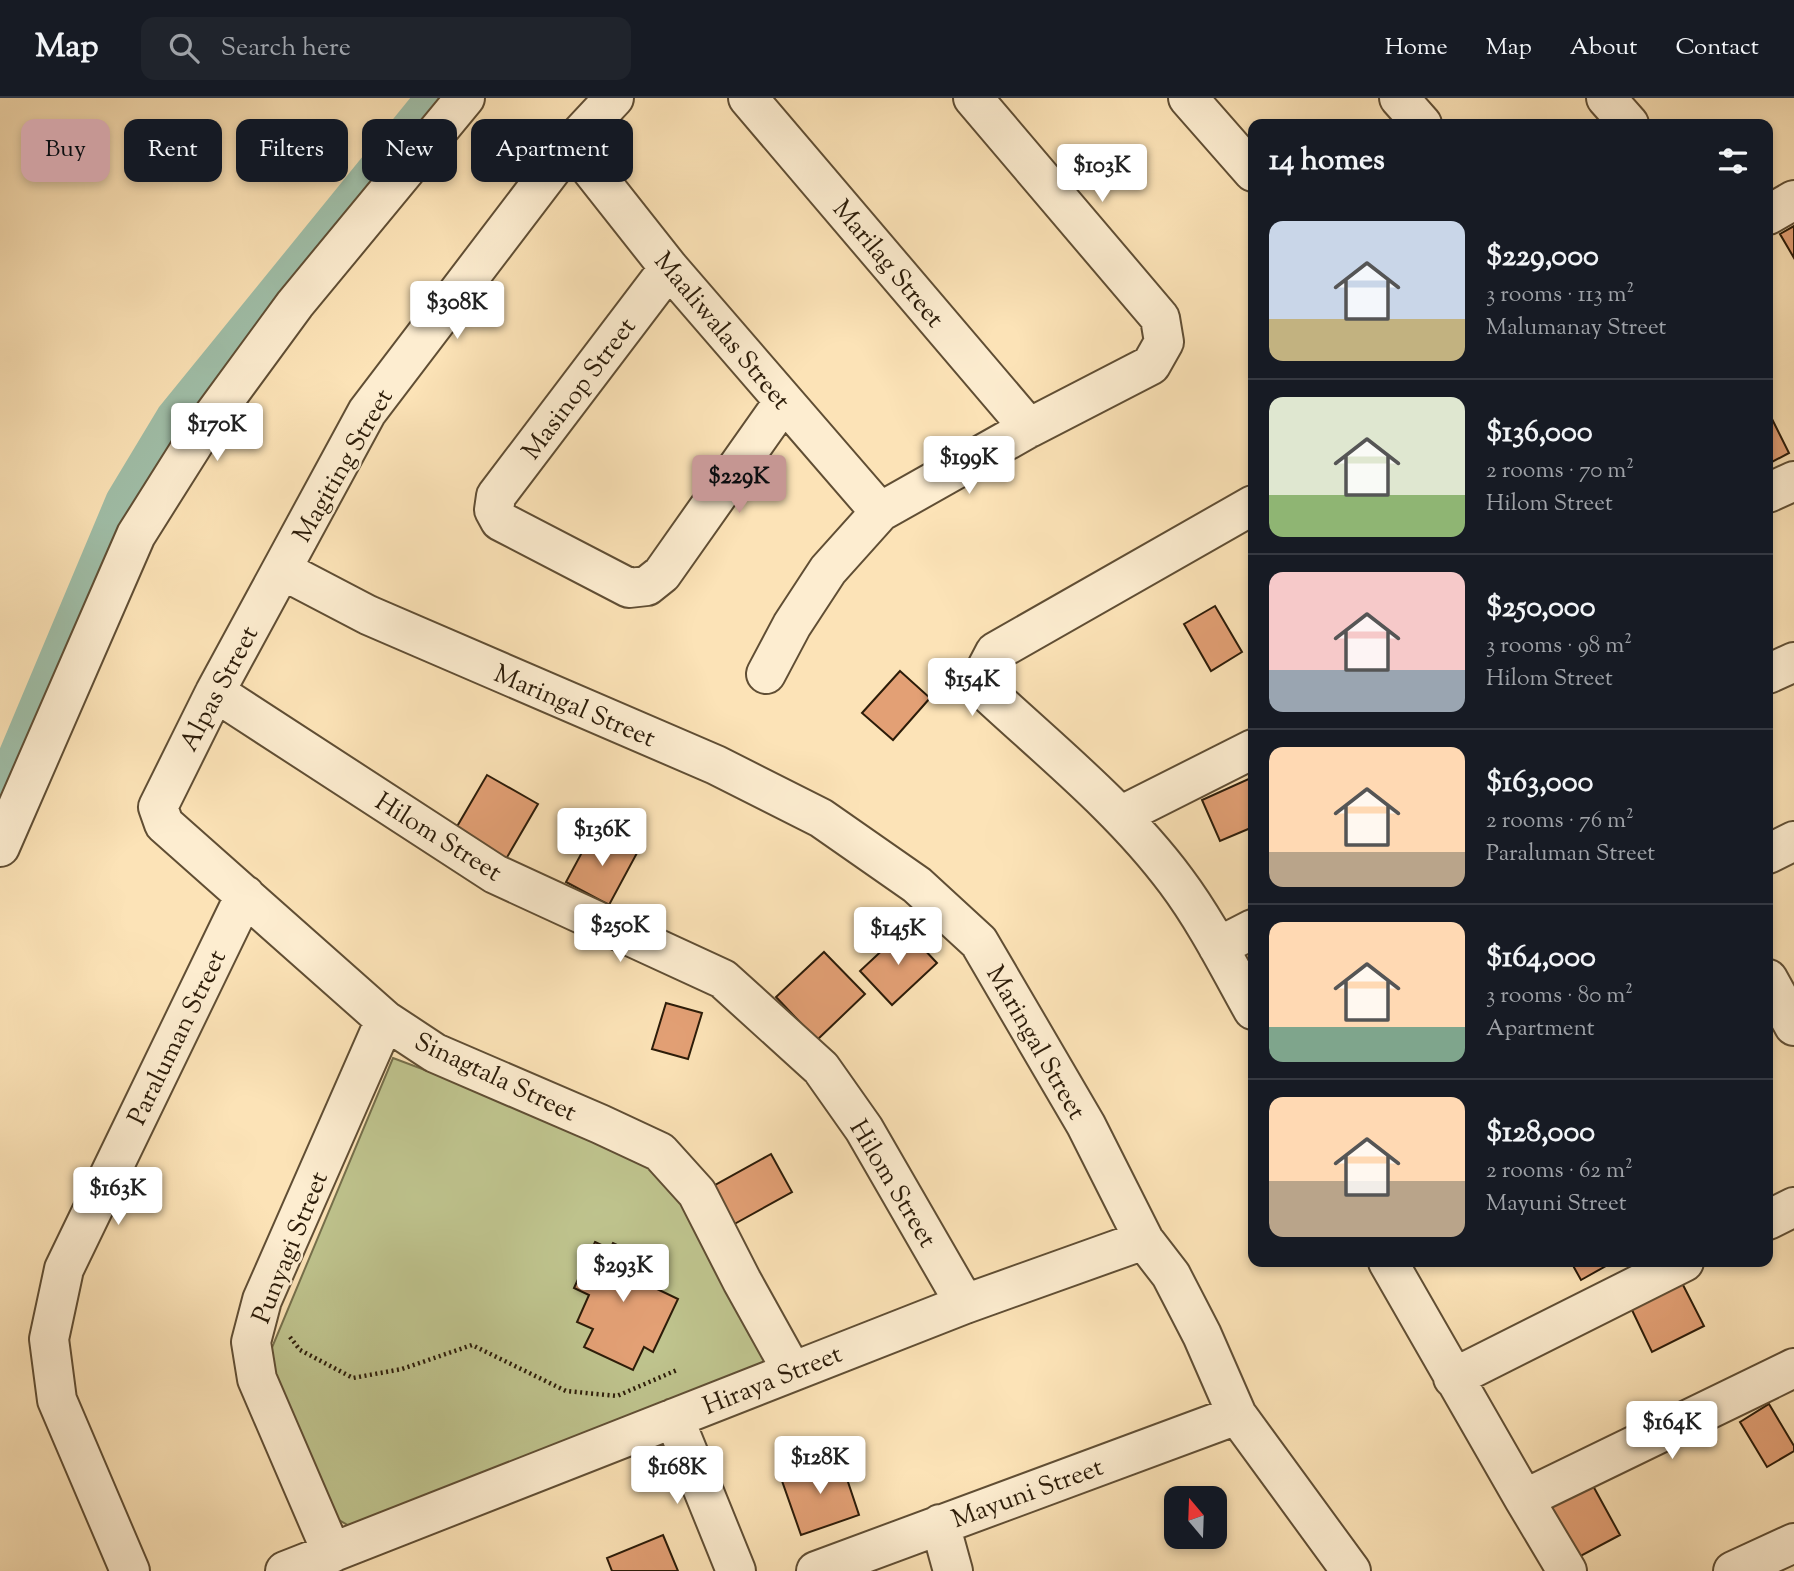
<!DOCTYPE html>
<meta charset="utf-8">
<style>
:root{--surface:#171b24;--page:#20242c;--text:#f1f3f6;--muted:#9ea1a6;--line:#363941;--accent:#c59692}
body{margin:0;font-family:"Sorts Mill Goudy",serif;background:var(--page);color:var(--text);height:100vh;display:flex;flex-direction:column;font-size:26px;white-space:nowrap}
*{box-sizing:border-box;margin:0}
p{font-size:23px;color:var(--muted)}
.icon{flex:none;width:38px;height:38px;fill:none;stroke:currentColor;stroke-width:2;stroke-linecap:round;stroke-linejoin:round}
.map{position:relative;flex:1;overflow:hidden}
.panel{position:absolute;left:1248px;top:21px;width:525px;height:1148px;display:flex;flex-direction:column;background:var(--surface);border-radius:14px;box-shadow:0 4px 10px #0003}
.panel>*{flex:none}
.banner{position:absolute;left:21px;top:21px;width:665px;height:63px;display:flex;gap:14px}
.needle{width:46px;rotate:341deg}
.buttons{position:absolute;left:1164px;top:1388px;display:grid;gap:14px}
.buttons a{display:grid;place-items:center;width:63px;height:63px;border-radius:14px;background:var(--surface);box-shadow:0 4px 10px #0003;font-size:35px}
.price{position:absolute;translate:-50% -60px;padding:0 16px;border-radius:7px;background:#fff;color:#222;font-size:23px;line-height:46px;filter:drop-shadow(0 2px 4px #0008)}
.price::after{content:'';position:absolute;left:50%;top:42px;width:21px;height:16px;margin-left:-10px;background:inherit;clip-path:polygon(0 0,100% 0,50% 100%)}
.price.selected{background:var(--accent);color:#111}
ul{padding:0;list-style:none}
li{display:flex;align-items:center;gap:21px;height:175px;padding:0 21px}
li+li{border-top:2px solid var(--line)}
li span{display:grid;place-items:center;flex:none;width:196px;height:140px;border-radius:14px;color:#555}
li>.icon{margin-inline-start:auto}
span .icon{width:84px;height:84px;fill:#fffc;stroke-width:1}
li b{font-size:30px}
h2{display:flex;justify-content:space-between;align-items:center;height:84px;padding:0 21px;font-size:30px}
.chip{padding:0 24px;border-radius:14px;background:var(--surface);box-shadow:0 4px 10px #0003;font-size:24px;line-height:63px}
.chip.selected{background:var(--accent);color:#111}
header{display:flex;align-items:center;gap:42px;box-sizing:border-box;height:98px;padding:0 35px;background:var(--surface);border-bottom:2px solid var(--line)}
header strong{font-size:33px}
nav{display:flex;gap:38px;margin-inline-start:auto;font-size:24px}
.search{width:490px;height:63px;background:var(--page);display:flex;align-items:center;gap:18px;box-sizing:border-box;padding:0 24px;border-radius:14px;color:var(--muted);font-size:26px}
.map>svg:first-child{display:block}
.green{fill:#bfc48e;stroke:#76704c;stroke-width:2}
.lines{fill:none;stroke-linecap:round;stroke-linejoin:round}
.canal{stroke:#a0bfa9;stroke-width:37}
.building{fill:#e3a075;stroke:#2c1c09;stroke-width:2}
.street-casing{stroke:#604e34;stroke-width:42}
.path{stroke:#2c1c09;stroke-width:4.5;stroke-dasharray:2 3.5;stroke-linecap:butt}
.street{stroke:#fdedd0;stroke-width:38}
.labels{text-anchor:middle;stroke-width:5;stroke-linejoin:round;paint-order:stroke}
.street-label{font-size:26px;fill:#2c1c09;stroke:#fdedd0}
</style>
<header>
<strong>Map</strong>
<div class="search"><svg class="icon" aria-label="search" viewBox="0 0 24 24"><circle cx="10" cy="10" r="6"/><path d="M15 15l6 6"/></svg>Search here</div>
<nav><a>Home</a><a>Map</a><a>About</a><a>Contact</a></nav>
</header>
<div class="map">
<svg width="1794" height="1473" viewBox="0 0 1794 1473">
<rect width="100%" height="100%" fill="#fce3b7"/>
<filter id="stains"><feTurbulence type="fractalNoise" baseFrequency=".00286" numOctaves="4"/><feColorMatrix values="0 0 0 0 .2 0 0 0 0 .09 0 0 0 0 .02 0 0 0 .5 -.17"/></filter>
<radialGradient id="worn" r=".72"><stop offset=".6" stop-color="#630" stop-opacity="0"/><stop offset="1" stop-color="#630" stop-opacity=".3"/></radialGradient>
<path class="green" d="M393,960L611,1042L683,1096L769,1270L356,1432L334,1419L268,1259Z"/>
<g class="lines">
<path class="canal" d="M0,698L124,403L174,320L434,0"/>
</g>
<path class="building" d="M1794,128V160L1780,136Z
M1768,313L1789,355L1768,366Z
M1215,508L1242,554L1211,573L1184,526Z
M900,573L930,600L893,642L862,615Z
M487,677L538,706L506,761L455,732Z
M1253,679V729L1220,743L1202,702Z
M594,732L637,755L609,807L566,784Z
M905,831L937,865L892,907L860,873Z
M824,854L865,896L817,942L776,899Z
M666,905L702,915L688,961L652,951Z
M771,1056L792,1094L729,1129L708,1091Z
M595,1144L610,1151L613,1145L667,1170L657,1191L678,1201L653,1254L644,1249L633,1272L584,1249L593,1231L577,1224L589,1197L574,1190Z
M1571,1164H1613L1581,1182Z
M1682,1185L1704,1228L1652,1254L1631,1210Z
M1769,1306L1794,1348V1353L1767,1369L1740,1324Z
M840,1360L859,1417L801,1437L781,1380Z
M1592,1386L1620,1437L1575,1461L1547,1411Z
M663,1437L678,1473H612L607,1460Z"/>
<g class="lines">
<g class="street-casing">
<path id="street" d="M614,0L571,46L367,314L215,594L158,709L164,726L385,922L435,955L600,1026L660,1054L697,1095L742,1183L792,1273
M748,0L1029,330
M1188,0L1253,74
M1399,0L1422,26
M1606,0L1629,26
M571,46L669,170L880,414
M1768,117L1794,102
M669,170L496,398L494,412L500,423L629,490L647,488L662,476L784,303
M1768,395L1794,383
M1253,407L995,554L984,575L990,597C1054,656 1124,713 1176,783C1206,823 1229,869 1253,912
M282,472L368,517L716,667L821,720L917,787L979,844L1086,1027L1144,1142L1171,1177L1202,1237L1237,1317L1351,1473
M766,576L792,527L828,472L880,414L1029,330L1151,267L1164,244L1160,220L973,0
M1768,576L1794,564
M215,594L495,776L723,881L821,970L864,1031L965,1206
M1120,718L1253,651
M0,749L136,437L199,337L295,206L465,0
M1768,756L1794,743
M1218,849L1253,831
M1768,881L1794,928
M1768,1122L1794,1109
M1388,1164L1524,1401L1567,1473
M1453,1280L1684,1164
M674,1320L736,1473
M1524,1401L1794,1270
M940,1426L953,1473
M332,1455L257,1281L251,1244L262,1202L385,922
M130,1473L57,1302L49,1241L64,1171L245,797
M285,1473L965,1206L1144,1142
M816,1473L1237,1317
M1733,1473L1794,1445"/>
</g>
<path class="path" d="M290,1239L300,1252L353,1280L402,1271L472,1247L566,1293L617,1298L677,1272"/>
<use href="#street" class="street"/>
</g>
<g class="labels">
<g class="street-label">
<text transform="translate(889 165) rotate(50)" y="9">Marilag Street</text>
<text transform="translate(723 232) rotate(50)" y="9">Maaliwalas Street</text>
<text transform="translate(578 290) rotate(-53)" y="9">Masinop Street</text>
<text transform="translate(342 367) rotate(-60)" y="9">Magiting Street</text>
<text transform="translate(218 590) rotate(-62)" y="9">Alpas Street</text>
<text transform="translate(575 607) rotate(23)" y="9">Maringal Street</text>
<text transform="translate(439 738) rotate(32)" y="9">Hilom Street</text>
<text transform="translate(176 939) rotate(-64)" y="9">Paraluman Street</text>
<text transform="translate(1037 944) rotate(60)" y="9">Maringal Street</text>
<text transform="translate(496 978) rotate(25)" y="9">Sinagtala Street</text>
<text transform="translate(894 1085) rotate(59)" y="9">Hilom Street</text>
<text transform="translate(289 1149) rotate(-68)" y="9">Punyagi Street</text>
<text transform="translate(772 1281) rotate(-22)" y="9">Hiraya Street</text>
<text transform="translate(1027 1394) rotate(-20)" y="9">Mayuni Street</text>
</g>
</g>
<rect width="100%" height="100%" filter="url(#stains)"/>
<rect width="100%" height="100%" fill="url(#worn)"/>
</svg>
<div class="buttons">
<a><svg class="needle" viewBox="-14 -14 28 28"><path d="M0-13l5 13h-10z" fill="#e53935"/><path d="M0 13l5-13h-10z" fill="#9ea1a6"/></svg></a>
</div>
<b class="price" style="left:1102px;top:106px">$103K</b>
<b class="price" style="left:457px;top:243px">$308K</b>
<b class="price" style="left:217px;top:365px">$170K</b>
<b class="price" style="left:969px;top:398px">$199K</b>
<b class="price selected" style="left:739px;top:417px">$229K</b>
<b class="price" style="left:972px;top:620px">$154K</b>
<b class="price" style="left:602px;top:770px">$136K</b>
<b class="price" style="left:620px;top:866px">$250K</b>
<b class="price" style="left:898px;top:869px">$145K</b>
<b class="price" style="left:118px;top:1129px">$163K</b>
<b class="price" style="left:623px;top:1206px">$293K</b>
<b class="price" style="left:1672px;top:1363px">$164K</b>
<b class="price" style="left:820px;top:1398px">$128K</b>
<b class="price" style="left:677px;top:1408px">$168K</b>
<div class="banner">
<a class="chip selected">Buy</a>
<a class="chip">Rent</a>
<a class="chip">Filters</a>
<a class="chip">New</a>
<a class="chip">Apartment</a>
</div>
<section class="panel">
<h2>14 homes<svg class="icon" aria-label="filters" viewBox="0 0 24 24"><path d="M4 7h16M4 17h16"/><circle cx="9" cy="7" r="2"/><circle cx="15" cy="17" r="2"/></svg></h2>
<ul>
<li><span style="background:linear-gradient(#c9d6e8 70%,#c2b280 0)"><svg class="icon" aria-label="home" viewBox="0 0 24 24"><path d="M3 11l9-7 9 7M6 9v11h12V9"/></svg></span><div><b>$229,000</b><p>3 rooms · 113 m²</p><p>Malumanay Street</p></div></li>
<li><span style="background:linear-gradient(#dfe7d0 70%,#8fb573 0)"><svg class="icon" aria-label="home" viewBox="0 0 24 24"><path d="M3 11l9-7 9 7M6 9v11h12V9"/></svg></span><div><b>$136,000</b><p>2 rooms · 70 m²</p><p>Hilom Street</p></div></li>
<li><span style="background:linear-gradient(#f6c9c9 70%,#9aa5b1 0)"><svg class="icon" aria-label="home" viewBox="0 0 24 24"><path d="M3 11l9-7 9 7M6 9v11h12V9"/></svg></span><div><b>$250,000</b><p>3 rooms · 98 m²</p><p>Hilom Street</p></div></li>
<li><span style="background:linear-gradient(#ffd9b3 75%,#b9a48a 0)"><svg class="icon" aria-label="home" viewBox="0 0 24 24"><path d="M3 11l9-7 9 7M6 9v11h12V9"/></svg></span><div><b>$163,000</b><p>2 rooms · 76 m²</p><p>Paraluman Street</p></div></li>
<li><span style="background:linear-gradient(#ffd9b3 75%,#7fa58c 0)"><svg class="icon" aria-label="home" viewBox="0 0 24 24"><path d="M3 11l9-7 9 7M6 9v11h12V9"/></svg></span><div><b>$164,000</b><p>3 rooms · 80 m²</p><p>Apartment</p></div></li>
<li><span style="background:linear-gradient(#ffd9b3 60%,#b9a48a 0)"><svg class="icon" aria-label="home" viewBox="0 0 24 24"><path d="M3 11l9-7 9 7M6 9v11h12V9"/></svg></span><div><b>$128,000</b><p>2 rooms · 62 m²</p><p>Mayuni Street</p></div></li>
</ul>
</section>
</div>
